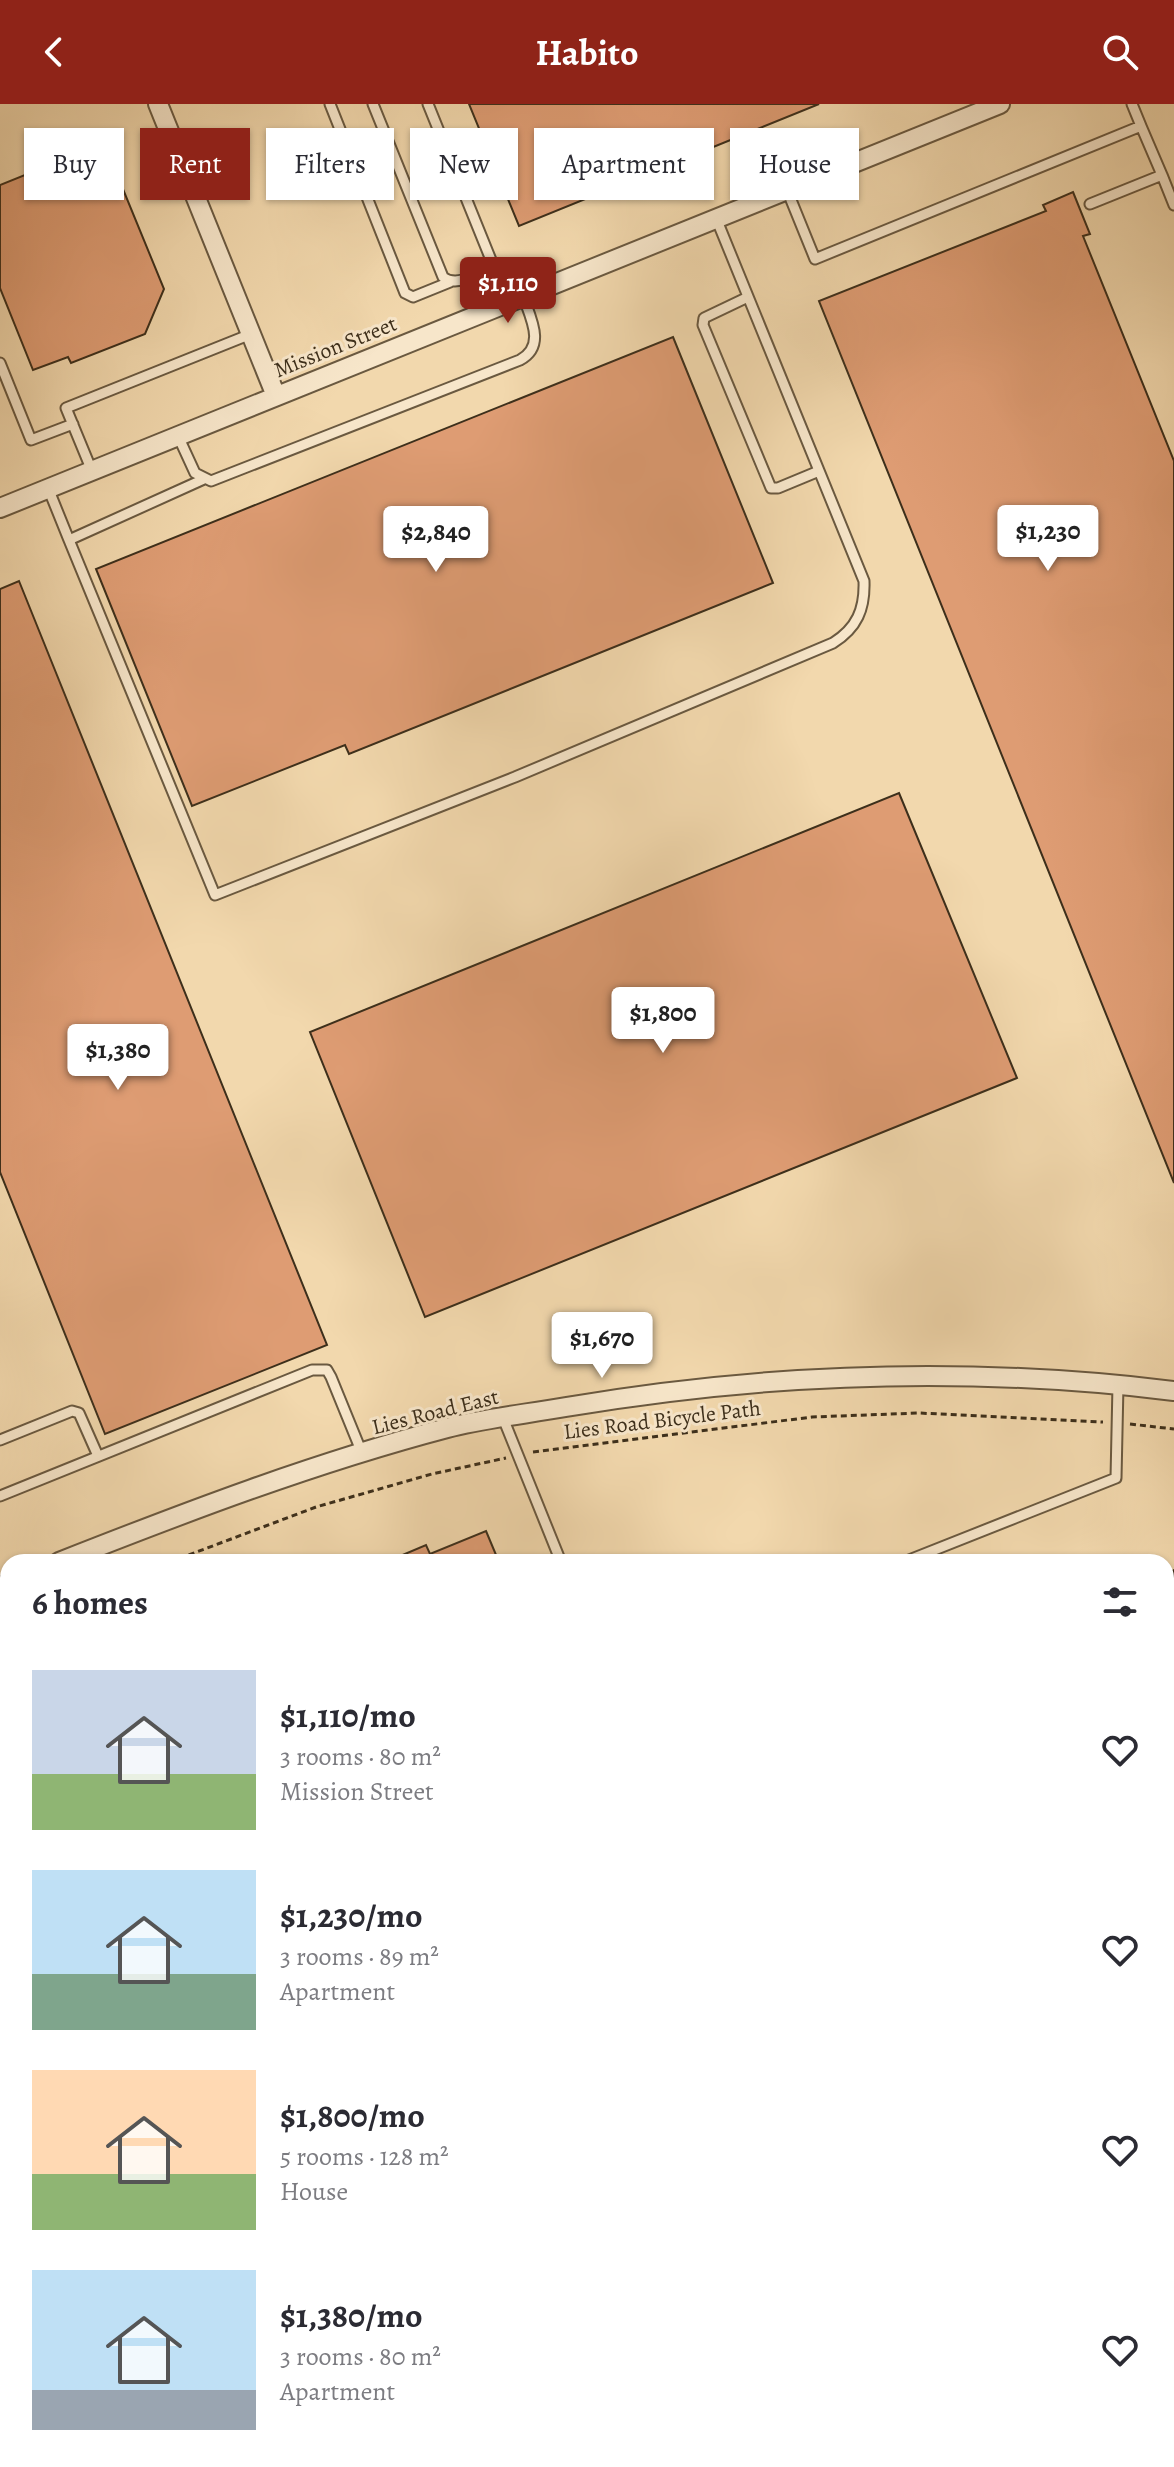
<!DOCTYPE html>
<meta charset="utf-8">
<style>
:root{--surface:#fff;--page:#f2f2f3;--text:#2b2b33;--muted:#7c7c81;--accent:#8f2418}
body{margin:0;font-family:Alegreya,serif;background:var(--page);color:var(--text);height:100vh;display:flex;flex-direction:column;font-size:30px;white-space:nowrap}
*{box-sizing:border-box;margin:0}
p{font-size:26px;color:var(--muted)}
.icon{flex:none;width:44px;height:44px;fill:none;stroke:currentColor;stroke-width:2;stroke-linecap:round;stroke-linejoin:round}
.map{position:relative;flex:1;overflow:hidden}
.sheet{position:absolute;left:0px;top:1450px;width:1174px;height:914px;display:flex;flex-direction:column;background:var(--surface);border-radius:24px 24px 0 0;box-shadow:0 2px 6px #0004}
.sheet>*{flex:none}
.hud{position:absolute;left:24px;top:24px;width:1126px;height:72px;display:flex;gap:16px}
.price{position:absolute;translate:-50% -68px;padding:0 18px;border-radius:8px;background:#fff;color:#222;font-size:26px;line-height:52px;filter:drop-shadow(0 2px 4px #0008)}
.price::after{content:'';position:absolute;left:50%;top:48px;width:24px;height:18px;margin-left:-12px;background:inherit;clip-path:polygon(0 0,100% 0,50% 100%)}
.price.on{background:var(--accent);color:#fff}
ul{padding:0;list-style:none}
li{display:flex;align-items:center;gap:24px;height:200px;padding:0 32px}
li span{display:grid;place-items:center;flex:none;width:224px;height:160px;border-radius:0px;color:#555}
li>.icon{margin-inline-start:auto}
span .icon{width:96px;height:96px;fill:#fffc;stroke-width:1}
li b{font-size:34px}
h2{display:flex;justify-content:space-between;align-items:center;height:96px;padding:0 32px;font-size:34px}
.tag{padding:0 28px;border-radius:0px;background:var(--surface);box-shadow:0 2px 6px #0004;font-size:28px;line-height:72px}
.tag.on{background:var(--accent);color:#fff}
header{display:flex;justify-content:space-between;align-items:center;height:104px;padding:0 32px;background:var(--accent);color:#fff;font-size:36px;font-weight:600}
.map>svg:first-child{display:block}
.green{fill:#b6bf8d;stroke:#7a7754;stroke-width:2}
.water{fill:#a0b7b5;stroke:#788177;stroke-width:2}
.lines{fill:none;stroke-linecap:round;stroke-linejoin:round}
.stream{stroke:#788177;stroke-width:6}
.building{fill:#de9c73;stroke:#3d2f1b;stroke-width:2}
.lane-casing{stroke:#6a5940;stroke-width:13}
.street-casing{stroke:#6a5940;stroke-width:22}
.path{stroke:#3d2f1b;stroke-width:3;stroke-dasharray:6 4;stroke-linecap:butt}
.lane{stroke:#f7e6ca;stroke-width:9}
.street{stroke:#f7e6ca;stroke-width:18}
.labels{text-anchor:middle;stroke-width:6;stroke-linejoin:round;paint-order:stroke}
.street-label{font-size:22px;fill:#3d2f1b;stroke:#f7e6ca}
</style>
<header><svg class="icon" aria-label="back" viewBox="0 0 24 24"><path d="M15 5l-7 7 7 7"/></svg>Habito<svg class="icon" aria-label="search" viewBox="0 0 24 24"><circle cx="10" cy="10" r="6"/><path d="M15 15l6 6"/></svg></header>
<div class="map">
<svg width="1174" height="2363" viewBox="0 0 1174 2363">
<rect width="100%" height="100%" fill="#f2d8ad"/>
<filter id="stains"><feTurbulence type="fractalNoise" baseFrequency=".0025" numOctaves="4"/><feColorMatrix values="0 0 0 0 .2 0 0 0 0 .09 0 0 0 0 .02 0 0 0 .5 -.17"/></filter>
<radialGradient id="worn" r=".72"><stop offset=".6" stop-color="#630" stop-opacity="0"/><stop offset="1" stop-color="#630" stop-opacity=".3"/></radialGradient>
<path class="green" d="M1174,1889V2363H51L68,2356H1166V1893Z"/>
<path class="water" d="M334,2356H373L381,2360L380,2363H307Z"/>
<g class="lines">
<path class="stream" d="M1166,2013L1174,2011
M377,2363L389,2356"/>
</g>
<path class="building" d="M469,0H819L519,122Z
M104,39L164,185L145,230L71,259L68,253L33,266L0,184V81Z
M1073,88L1090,130L1083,132L1174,357V1079L819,197L1046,107L1043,101Z
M673,233L773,479L349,650L345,641L192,702L96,465Z
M19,477L327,1241L105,1330L0,1068V485Z
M899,689L1017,974L425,1213L310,928Z
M486,1427L499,1458H386L426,1441L430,1450Z
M1174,1466V1791L1166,1795V1470Z
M0,1725L8,1745V1776L0,1780Z
M0,1868L6,1883L8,1882V2225L0,2228Z"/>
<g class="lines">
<g class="lane-casing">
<path id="lane" d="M330,0L405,189L413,193L450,178
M373,0L443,173C457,184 479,169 494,163
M428,0L508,198
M1162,71L1174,101
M787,86L815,155L1141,22L1132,0
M1090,100L1162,71L1141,22
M748,193L704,214L703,221L771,384H778L819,367
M0,259L31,336L73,320
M178,332L195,369L211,377L520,256C546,242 531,215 523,192
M92,367L66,304L251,230
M48,384L69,436L204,375
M69,436L215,791L515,673L833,539C857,524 865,505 864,477L716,114
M503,1314L561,1458
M0,1336L72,1307L79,1309L98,1352
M0,1392L312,1266H327L331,1273L362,1349
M904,1458L1116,1374L1118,1281
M0,1632L8,1653
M0,2321L8,2318"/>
</g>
<g class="street-casing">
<path id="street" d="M158,0L276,292
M0,404L1000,0
M59,1458C186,1408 314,1359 447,1324C485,1314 527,1310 566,1303C767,1269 972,1262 1174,1287
M0,1483L8,1480"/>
</g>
<path class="path" d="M1130,1320L1174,1325
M533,1348L812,1313L919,1309L1103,1318
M170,1458L316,1403L432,1370L506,1354
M0,1524L8,1520"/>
<use href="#lane" class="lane"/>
<use href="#street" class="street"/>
</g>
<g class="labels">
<g class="street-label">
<text transform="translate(335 242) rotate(-22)" y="8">Mission Street</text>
<text transform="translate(435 1307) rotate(-14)" y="8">Lies Road East</text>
<text transform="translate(662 1315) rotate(-7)" y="8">Lies Road Bicycle Path</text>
</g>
</g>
<rect width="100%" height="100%" filter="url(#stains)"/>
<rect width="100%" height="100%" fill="url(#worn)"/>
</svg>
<b class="price on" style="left:508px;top:221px">$1,110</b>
<b class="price" style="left:1048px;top:469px">$1,230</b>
<b class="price" style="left:436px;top:470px">$2,840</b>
<b class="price" style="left:663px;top:951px">$1,800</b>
<b class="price" style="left:118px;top:988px">$1,380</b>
<b class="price" style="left:602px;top:1276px">$1,670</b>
<div class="hud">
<a class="tag">Buy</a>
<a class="tag on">Rent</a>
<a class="tag">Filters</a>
<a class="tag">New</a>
<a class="tag">Apartment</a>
<a class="tag">House</a>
</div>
<section class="sheet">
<h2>6 homes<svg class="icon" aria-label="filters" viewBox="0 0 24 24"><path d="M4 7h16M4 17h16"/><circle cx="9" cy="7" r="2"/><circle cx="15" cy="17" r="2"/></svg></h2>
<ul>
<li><span style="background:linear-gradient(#c9d6e8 65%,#8fb573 0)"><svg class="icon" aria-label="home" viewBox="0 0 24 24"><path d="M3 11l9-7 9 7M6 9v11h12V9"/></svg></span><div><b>$1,110/mo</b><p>3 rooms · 80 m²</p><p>Mission Street</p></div><svg class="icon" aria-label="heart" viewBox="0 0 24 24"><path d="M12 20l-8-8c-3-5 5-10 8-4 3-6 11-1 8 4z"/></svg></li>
<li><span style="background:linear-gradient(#bfe0f5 65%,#7fa58c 0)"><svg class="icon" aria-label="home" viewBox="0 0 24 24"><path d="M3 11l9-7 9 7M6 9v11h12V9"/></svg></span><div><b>$1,230/mo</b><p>3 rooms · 89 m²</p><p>Apartment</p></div><svg class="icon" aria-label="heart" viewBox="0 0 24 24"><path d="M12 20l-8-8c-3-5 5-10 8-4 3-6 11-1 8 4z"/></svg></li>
<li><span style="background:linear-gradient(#ffd9b3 65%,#8fb573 0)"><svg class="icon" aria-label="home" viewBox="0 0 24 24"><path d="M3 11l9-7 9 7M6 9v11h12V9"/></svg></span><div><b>$1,800/mo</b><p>5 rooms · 128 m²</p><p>House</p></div><svg class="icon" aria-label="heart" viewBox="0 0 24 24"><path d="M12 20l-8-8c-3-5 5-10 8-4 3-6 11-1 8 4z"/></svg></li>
<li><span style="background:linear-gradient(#bfe0f5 75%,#9aa5b1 0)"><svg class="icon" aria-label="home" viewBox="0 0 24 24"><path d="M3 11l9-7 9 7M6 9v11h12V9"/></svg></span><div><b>$1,380/mo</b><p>3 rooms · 80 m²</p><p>Apartment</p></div><svg class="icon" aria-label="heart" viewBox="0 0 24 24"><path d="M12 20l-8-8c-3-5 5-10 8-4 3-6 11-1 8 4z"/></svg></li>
</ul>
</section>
</div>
